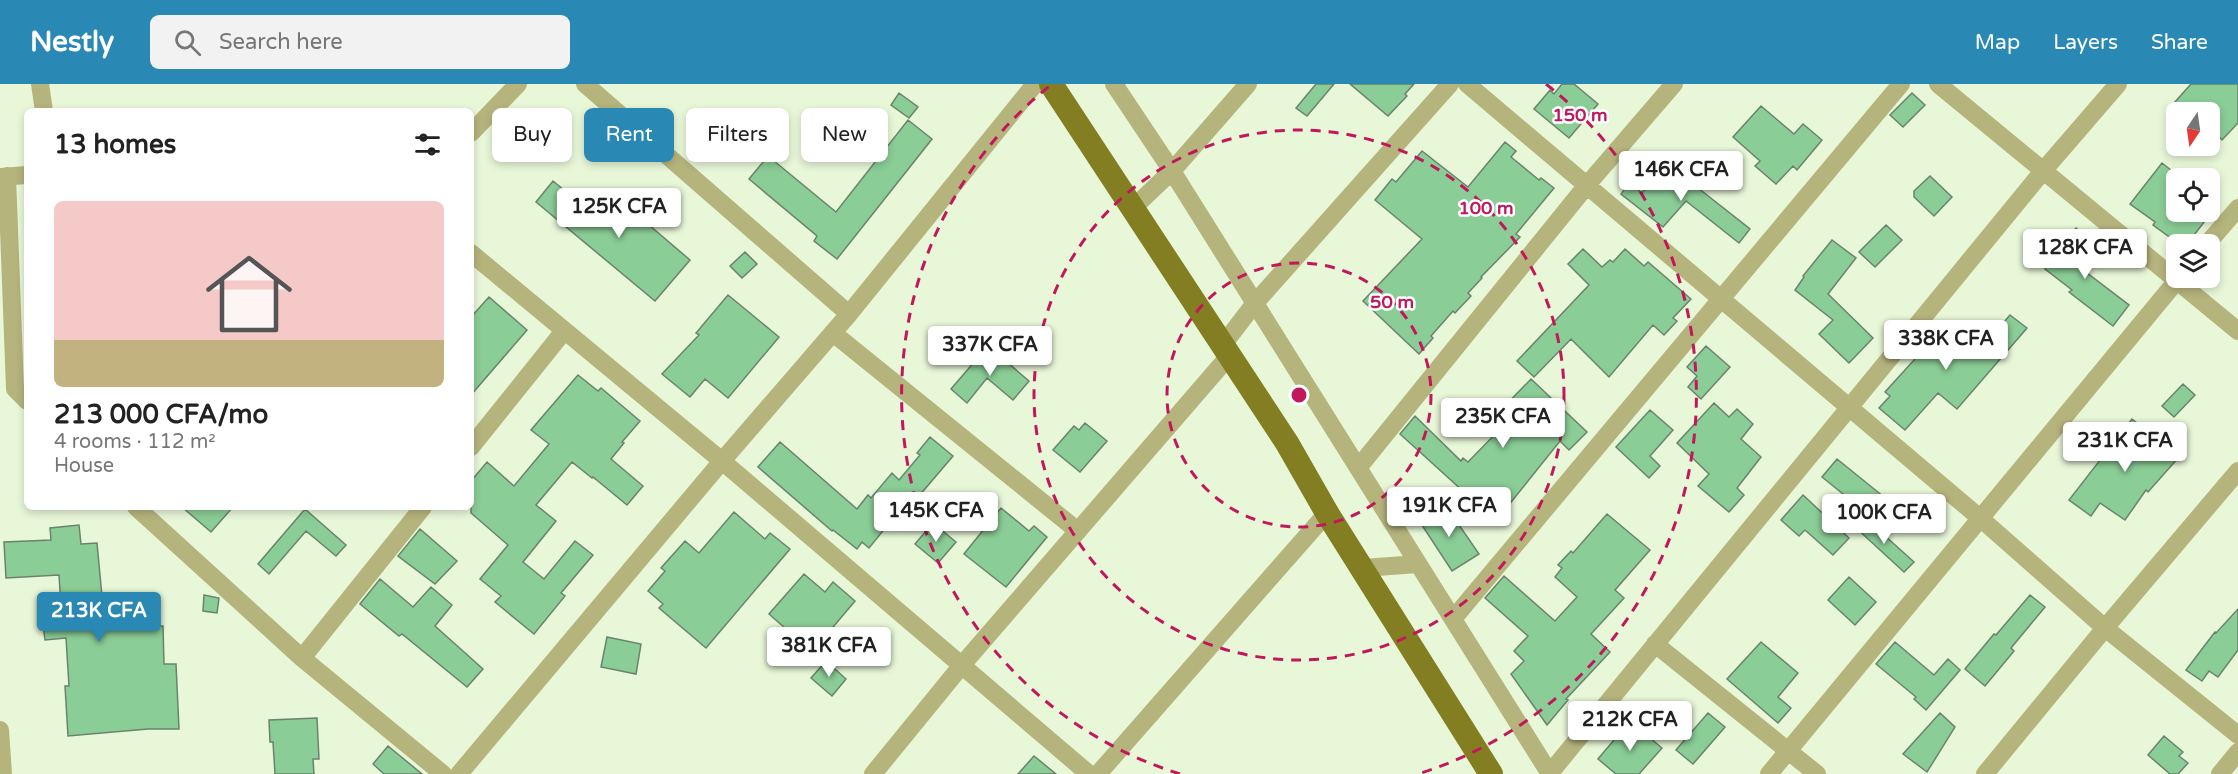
<!DOCTYPE html>
<meta charset="utf-8">
<style>
:root{--surface:#fff;--page:#f2f2f2;--text:#222;--muted:#767676;--line:#e0e0e0;--accent:#2988b4}
body{margin:0;font-family:"Varela Round",sans-serif;background:var(--page);color:var(--text);height:100vh;display:flex;flex-direction:column;font-size:22px;white-space:nowrap}
*{box-sizing:border-box;margin:0}
p{font-size:20px;color:var(--muted)}
.icon{flex:none;width:33px;height:33px;fill:none;stroke:currentColor;stroke-width:2;stroke-linecap:round;stroke-linejoin:round}
.map{position:relative;flex:1;overflow:hidden}
.side{position:absolute;left:24px;top:24px;width:450px;height:402px;display:flex;flex-direction:column;background:var(--surface);border-radius:9px;box-shadow:0 3px 9px #0003}
.side>*{flex:none}
.top-card{position:absolute;left:492px;top:24px;width:570px;height:54px;display:flex;gap:12px}
.needle{width:39px;rotate:193deg}
.controls{position:absolute;left:2166px;top:18px;display:grid;gap:12px}
.controls a{display:grid;place-items:center;width:54px;height:54px;border-radius:9px;background:var(--surface);box-shadow:0 3px 9px #0003;font-size:30px}
.price{position:absolute;translate:-50% -51px;padding:0 14px;border-radius:6px;background:#fff;color:#222;font-size:20px;line-height:39px;filter:drop-shadow(0 2px 3px #0008)}
.price::after{content:'';position:absolute;left:50%;top:36px;width:18px;height:14px;margin-left:-9px;background:inherit;clip-path:polygon(0 0,100% 0,50% 100%)}
.price.current{background:var(--accent);color:#fff}
ul{padding:0;list-style:none}
li{display:grid;align-content:center;gap:12px;height:318px;padding:0 30px}
li+li{border-top:2px solid var(--line)}
li span{display:grid;place-items:center;height:186px;border-radius:9px;color:#555}
li>.icon{margin-inline-start:auto}
span .icon{width:108px;height:108px;fill:#fffc;stroke-width:1}
li b{font-size:26px}
h2{display:flex;justify-content:space-between;align-items:center;height:72px;padding:0 30px;font-size:26px}
.tag{padding:0 21px;border-radius:9px;background:var(--surface);box-shadow:0 3px 9px #0003;font-size:21px;line-height:54px}
.tag.current{background:var(--accent);color:#fff}
header{display:flex;align-items:center;gap:36px;box-sizing:border-box;height:84px;padding:0 30px;background:var(--accent);color:#fff}
header strong{font-size:28px}
nav{display:flex;gap:33px;margin-inline-start:auto;font-size:21px}
.search{width:420px;height:54px;background:var(--page);display:flex;align-items:center;gap:15px;box-sizing:border-box;padding:0 21px;border-radius:9px;color:var(--muted);font-size:22px}
.map>svg:first-child{display:block}
.building{fill:#8bcd96;stroke:#6a836d;stroke-width:1.5}
.lines{fill:none;stroke-linecap:round;stroke-linejoin:round}
.minor{stroke:#b6b47d;stroke-width:18}
.major{stroke:#837e22;stroke-width:24}
.ring{fill:none;stroke:#c2185b;stroke-width:3;stroke-dasharray:10 8}
.centre{fill:#c2185b;stroke:#fff;stroke-width:3}
.ring-label{font-size:18px;text-anchor:middle;font-weight:bold;fill:#c2185b;stroke:#fff;stroke-width:5;stroke-linejoin:round;paint-order:stroke}
</style>
<header>
<strong>Nestly</strong>
<div class="search"><svg class="icon" aria-label="search" viewBox="0 0 24 24"><circle cx="10" cy="10" r="6"/><path d="M15 15l6 6"/></svg>Search here</div>
<nav><a>Map</a><a>Layers</a><a>Share</a></nav>
</header>
<div class="map">
<svg width="2238" height="690" viewBox="0 0 2238 690">
<rect width="100%" height="100%" fill="#e8f7d8"/>
<path class="building" d="M1316,0H1334L1307,32L1296,24Z
M1350,0H1414L1405,10L1407,12L1388,32Z
M1562,0H1574L1598,20L1569,54L1534,25L1550,6L1554,10Z
M2191,0H2238V39L2222,56L2210,43V28H2188L2175,18Z
M899,9L918,23L909,34L891,21Z
M1912,9L1925,21L1903,43L1890,31Z
M1761,22L1794,50L1803,40L1822,56L1797,86L1793,82L1776,100L1755,82L1760,77L1733,53Z
M908,36L932,55L837,175L814,157L817,152L749,95L768,72L836,128Z
M1505,58L1516,67L1511,73L1539,96L1541,94L1554,104L1516,150L1520,153L1481,193L1482,194L1468,209L1471,212L1455,229L1453,227L1431,252L1433,254L1419,270L1363,217L1422,155L1375,116L1392,95L1396,98L1422,67L1468,103Z
M1665,78L1750,145L1739,159L1686,117L1663,143L1621,110L1629,99L1642,109Z
M2162,79L2176,90V128H2212L2187,160H2179L2153,141L2155,138L2130,120Z
M1930,92L1952,113L1934,132L1914,113V107Z
M553,97L590,127L608,106L690,176L655,217L536,118Z
M1886,141L1902,156L1875,183L1859,168Z
M2076,144L2091,156L2074,179L2129,221L2113,242L2069,208L2072,206L2045,185Z
M1832,156L1856,174L1828,210L1873,254L1849,279L1819,250L1833,236L1795,206L1804,193L1803,192Z
M1583,165L1602,183L1610,176L1613,178L1625,165L1644,182L1648,178L1691,215L1673,234L1677,237L1664,251L1653,241L1609,293L1571,255L1534,293L1517,277L1589,201L1568,180Z
M745,168L757,180L742,194L730,182Z
M728,211L779,253L728,314L705,295L690,313L662,290L699,251L696,249Z
M489,213L527,246L471,311V233Z
M2010,231L2027,244L1957,325L1938,309L1905,346L1879,324L1890,312L1885,308L1915,275L1913,272L1931,254L1928,252L1941,237L1980,271L2000,249L1997,246Z
M988,262L1029,297L1013,316L987,294L967,319L951,305Z
M1706,262L1730,283L1701,315L1688,303L1697,292L1687,283Z
M578,291L598,307L601,304L640,337L622,358L624,359L611,375L643,402L627,421L593,393L592,394L572,378L536,421L556,437L523,478L544,495L575,457L593,471L561,509L565,512L534,550L495,518L501,512L480,495L508,461L471,429V397L487,378L514,402L549,360L531,346Z
M1531,295L1587,348L1569,366L1560,357L1496,437L1400,350L1415,332L1461,377L1463,374L1468,378L1507,338L1498,329Z
M2183,300L2195,311L2174,333L2162,322Z
M1714,319L1729,333L1737,325L1753,340L1741,355L1761,373L1737,404L1744,411L1729,428L1698,402L1709,390L1677,359Z
M1650,326L1673,346L1650,372L1660,382L1649,394L1616,363Z
M2132,335L2179,373L2148,408L2146,406L2125,436L2100,419L2091,432L2069,416Z
M1085,339L1107,357L1080,388L1053,366L1074,342L1079,346Z
M930,353L953,372L919,412L927,418L917,429L905,420L869,464L862,458L857,465L833,446L832,447L758,383L780,358L857,425L868,411L871,414L892,389L899,396L920,371L917,369Z
M1837,375L1884,413L1869,431L1822,393Z
M1803,411L1849,454L1833,471L1805,446L1799,452L1781,436Z
M1446,422L1479,470L1452,487L1418,435Z
M182,423H233L211,448Z
M1001,424L1029,447L1034,442L1047,453L1006,503L964,470Z
M305,425L346,461L336,472L306,447L269,490L258,480Z
M734,428L765,455L770,449L790,465L706,564L659,524L663,520L648,507L665,487L661,484L685,457L699,469Z
M1607,430L1650,466L1615,506L1624,514L1591,550L1610,568L1566,615L1568,616L1547,641L1511,590L1524,577L1514,567L1528,552L1485,514L1504,492L1555,537L1577,513L1555,493L1562,484L1558,481L1571,467L1573,469Z
M1864,433L1914,478L1904,488L1855,443Z
M933,439L956,458L938,479L915,460Z
M79,441L81,460L97,459L105,544L163,542L164,580H176L179,645H148L68,652L65,602H69L66,554L45,556L43,541L62,539L59,491L6,494L4,458L51,456L50,444Z
M420,445L457,477L435,500L398,472Z
M804,490L825,508L833,498L855,517L812,568L769,530Z
M1849,493L1876,518L1855,541L1828,516Z
M380,495L413,523L431,503L452,521L435,542L483,585L467,603L402,550L399,552L360,520Z
M204,511L219,514L217,529L203,527Z
M2030,511L2045,523L2011,564L2014,567L1985,602L1965,585L1994,550L1996,551Z
M2238,525V566L2218,593L2209,587L2202,597L2186,586L2215,548L2216,549Z
M607,553L641,560L636,590L601,583Z
M1761,558L1798,589L1778,613L1791,624L1778,639L1727,595Z
M1895,558L1934,591L1948,575L1960,586L1926,626L1914,615L1916,613L1876,580Z
M826,577L846,595L832,612L811,594Z
M1708,629L1725,643L1693,680L1676,666Z
M1940,629L1955,643L1927,688L1903,670Z
M317,634L319,675H313L314,690H275L273,658H270L269,636Z
M1630,637L1662,664L1639,690H1616L1598,675Z
M2164,652L2183,668L2179,672L2188,679L2178,690H2170L2148,671Z
M388,662L422,690H384L373,680Z
M1034,672L1056,690H1018Z"/>
<g class="lines">
<path class="minor" d="M40,0L44,27
M585,0L849,230
M1114,0L1172,87L1550,690
M1467,0L1980,434L2105,544L2238,651
M1938,0L2238,247
M471,49L518,0
M7,92L15,305L27,317
M0,93L27,91
M1133,124L1172,87L1248,0
M2207,160L2238,124
M471,169L722,377L1089,690
M833,249L1078,447
M1222,262L1255,219L1450,0
M471,363L564,247
M1358,384L1587,101L1674,0
M136,423L302,574L443,690
M1363,484L1418,480
M1453,535L1901,0
M1655,560L1817,690
M302,574L423,423
M0,646L3,690
M1550,689L2043,87L2118,0
M459,690L722,377L849,230L1035,0
M873,690L962,581L1229,272
M1098,690L1327,429
M1769,690L2179,194
M1985,690L2105,544L2238,387
M2220,690L2238,668"/>
<path class="major" d="M1051,0L1287,359L1327,429L1491,690"/>
</g>
<g class="ring">
<circle cx="1299" cy="311" r="132"/>
<circle cx="1299" cy="311" r="265"/>
<path d="M1180 690A397 397 0 0 1 1052 0M1546 0A397 397 0 0 1 1418 690"/>
</g>
<circle cx="1299" cy="311" r="9" class="centre"/>
<g class="ring-label">
<text x="1580" y="37">150 m</text>
<text x="1486" y="130">100 m</text>
<text x="1392" y="224">50 m</text>
</g>
</svg>
<div class="controls">
<a><svg class="needle" viewBox="-14 -14 28 28"><path d="M0-13l5 13h-10z" fill="#e53935"/><path d="M0 13l5-13h-10z" fill="#767676"/></svg></a>
<a><svg class="icon" aria-label="locate" viewBox="0 0 24 24"><circle cx="12" cy="12" r="6"/><path d="M12 2v4M12 18v4M2 12h4M18 12h4"/></svg></a>
<a><svg class="icon" aria-label="layers" viewBox="0 0 24 24"><path d="M12 4l9 5-9 5-9-5zM3 14l9 5 9-5"/></svg></a>
</div>
<b class="price" style="left:1681px;top:118px">146K CFA</b>
<b class="price" style="left:619px;top:155px">125K CFA</b>
<b class="price" style="left:2085px;top:196px">128K CFA</b>
<b class="price" style="left:1946px;top:287px">338K CFA</b>
<b class="price" style="left:990px;top:293px">337K CFA</b>
<b class="price" style="left:1503px;top:365px">235K CFA</b>
<b class="price" style="left:2125px;top:389px">231K CFA</b>
<b class="price" style="left:1449px;top:454px">191K CFA</b>
<b class="price" style="left:936px;top:459px">145K CFA</b>
<b class="price" style="left:1884px;top:461px">100K CFA</b>
<b class="price current" style="left:99px;top:559px">213K CFA</b>
<b class="price" style="left:829px;top:594px">381K CFA</b>
<b class="price" style="left:1630px;top:668px">212K CFA</b>
<div class="top-card">
<a class="tag">Buy</a>
<a class="tag current">Rent</a>
<a class="tag">Filters</a>
<a class="tag">New</a>
</div>
<section class="side">
<h2>13 homes<svg class="icon" aria-label="filters" viewBox="0 0 24 24"><path d="M4 7h16M4 17h16"/><circle cx="9" cy="7" r="2"/><circle cx="15" cy="17" r="2"/></svg></h2>
<ul>
<li><span style="background:linear-gradient(#f6c9c9 75%,#c2b280 0)"><svg class="icon" aria-label="home" viewBox="0 0 24 24"><path d="M3 11l9-7 9 7M6 9v11h12V9"/></svg></span><div><b>213 000 CFA/mo</b><p>4 rooms · 112 m²</p><p>House</p></div></li>
</ul>
</section>
</div>
